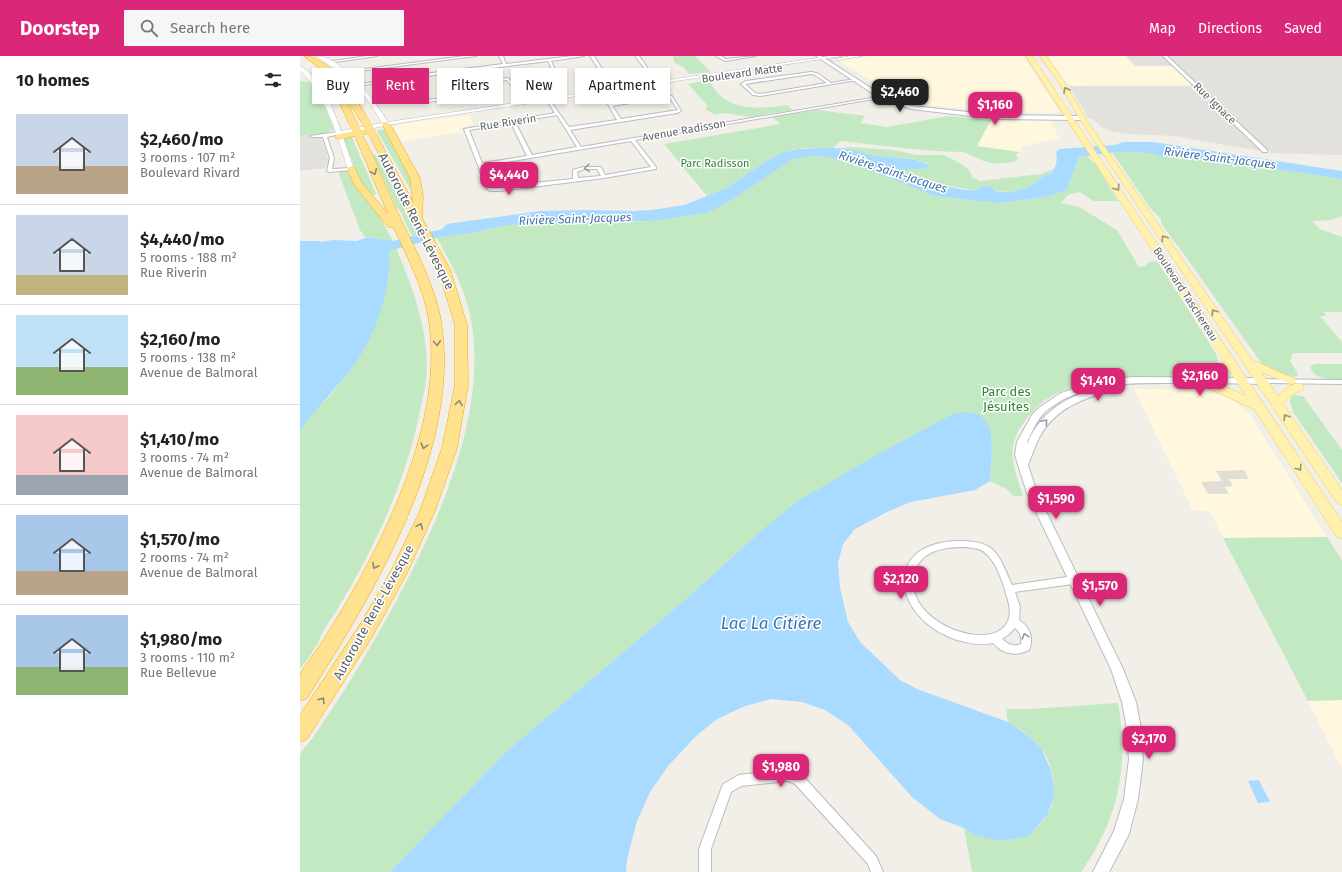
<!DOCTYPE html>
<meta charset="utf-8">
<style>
:root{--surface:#fff;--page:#f6f6f6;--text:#222;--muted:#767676;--line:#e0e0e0;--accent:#db2777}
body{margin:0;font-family:"Fira Sans",sans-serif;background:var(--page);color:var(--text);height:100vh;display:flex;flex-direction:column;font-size:15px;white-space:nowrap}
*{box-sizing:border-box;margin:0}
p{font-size:13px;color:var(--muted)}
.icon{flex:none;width:22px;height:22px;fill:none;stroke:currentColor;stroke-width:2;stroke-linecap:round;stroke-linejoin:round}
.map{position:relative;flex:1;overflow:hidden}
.panel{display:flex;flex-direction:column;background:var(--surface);width:300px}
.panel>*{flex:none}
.banner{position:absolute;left:12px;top:12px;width:380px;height:36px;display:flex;gap:8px}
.price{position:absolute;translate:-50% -34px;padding:0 9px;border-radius:8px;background:var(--accent);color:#fff;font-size:13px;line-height:26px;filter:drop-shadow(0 1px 2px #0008)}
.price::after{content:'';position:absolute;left:50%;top:24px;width:12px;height:9px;margin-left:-6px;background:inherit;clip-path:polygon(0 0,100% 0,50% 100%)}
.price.selected{background:#222;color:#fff}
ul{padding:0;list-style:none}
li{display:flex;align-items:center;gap:12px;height:100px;padding:0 16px}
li+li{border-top:1px solid var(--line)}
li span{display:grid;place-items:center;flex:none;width:112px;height:80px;border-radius:0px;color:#555}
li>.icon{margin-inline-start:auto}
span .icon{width:48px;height:48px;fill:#fffc;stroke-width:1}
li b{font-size:17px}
h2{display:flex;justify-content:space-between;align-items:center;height:48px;padding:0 16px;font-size:17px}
.chip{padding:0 14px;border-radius:0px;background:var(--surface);box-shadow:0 2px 6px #0003;font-size:14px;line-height:36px}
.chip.selected{background:var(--accent);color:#fff}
header{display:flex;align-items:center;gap:24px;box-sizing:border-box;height:56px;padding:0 20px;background:var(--accent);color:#fff}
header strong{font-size:19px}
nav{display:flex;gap:22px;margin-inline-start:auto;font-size:14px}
.search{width:280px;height:36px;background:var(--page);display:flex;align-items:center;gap:10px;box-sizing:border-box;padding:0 14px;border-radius:0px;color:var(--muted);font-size:15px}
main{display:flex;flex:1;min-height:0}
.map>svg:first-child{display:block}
.commercial{fill:#fff7de}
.industrial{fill:#e2e1db}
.education{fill:#e1ded5}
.green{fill:#c3e9c3}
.water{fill:#a9daff}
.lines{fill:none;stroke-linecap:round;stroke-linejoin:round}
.minor-casing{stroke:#b9bcc1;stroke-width:2}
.tertiary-casing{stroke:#b9bcc1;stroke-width:2}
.secondary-casing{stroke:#babdc3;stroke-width:1}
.primary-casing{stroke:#f6ca5b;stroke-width:1}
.motorway-casing{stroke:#f8a900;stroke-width:1}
.minor{fill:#fff;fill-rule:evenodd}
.tertiary{fill:#fff;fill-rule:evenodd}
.secondary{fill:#fff;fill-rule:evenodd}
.primary{fill:#fff1ae;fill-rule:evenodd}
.motorway{fill:#ffe290;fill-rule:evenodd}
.motorway-bridge-casing{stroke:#f8a900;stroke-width:8;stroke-linecap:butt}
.motorway-bridge{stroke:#ffe290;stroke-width:8}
.oneway{stroke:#969580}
.oneway2{stroke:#969a9d}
.oneway3{stroke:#8e8974}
.labels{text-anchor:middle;stroke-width:3;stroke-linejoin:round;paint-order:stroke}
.far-street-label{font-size:11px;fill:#5e6368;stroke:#fff}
.far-park-label{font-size:11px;fill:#318335;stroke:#fff}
.far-water-label{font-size:12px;font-style:italic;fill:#3d74ad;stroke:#fff}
.street-label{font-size:13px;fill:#5e6368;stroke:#fff}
.park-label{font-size:13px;fill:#318335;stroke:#fff}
.near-water-label{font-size:17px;font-style:italic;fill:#3d74ad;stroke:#fff}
</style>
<header>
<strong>Doorstep</strong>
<div class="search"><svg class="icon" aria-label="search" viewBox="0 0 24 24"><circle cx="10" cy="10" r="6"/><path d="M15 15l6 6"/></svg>Search here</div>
<nav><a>Map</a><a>Directions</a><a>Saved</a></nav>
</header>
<main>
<section class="panel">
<h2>10 homes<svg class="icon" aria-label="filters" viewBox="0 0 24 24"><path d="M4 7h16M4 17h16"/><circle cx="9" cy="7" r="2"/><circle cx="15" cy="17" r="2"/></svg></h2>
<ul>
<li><span style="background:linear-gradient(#c9d6e8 65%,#b9a48a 0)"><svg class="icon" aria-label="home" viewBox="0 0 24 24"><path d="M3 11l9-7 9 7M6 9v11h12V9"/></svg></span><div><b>$2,460/mo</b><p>3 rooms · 107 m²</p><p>Boulevard Rivard</p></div></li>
<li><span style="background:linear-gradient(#c9d6e8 75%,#c2b280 0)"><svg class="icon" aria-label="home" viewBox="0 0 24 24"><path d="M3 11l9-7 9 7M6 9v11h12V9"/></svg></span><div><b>$4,440/mo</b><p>5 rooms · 188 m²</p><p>Rue Riverin</p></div></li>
<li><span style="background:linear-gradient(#bfe0f5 65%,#8fb573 0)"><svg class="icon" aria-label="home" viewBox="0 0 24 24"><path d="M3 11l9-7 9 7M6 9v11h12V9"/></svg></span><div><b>$2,160/mo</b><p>5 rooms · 138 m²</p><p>Avenue de Balmoral</p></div></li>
<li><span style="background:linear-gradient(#f6c9c9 75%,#9aa5b1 0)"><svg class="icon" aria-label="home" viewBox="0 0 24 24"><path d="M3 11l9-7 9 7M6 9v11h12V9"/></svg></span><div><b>$1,410/mo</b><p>3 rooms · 74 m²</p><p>Avenue de Balmoral</p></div></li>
<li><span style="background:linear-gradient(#a9c7e8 70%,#b9a48a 0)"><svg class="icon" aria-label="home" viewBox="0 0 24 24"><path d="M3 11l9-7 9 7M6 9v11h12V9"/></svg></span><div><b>$1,570/mo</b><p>2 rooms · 74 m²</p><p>Avenue de Balmoral</p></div></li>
<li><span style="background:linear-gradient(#a9c7e8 65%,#8fb573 0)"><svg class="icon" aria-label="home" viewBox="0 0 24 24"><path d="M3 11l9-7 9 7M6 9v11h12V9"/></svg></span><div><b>$1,980/mo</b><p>3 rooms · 110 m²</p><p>Rue Bellevue</p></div></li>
</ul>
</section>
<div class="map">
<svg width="1042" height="816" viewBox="0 0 1042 816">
<rect width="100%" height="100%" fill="#f1efe7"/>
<path class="commercial" d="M572,0H723L759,55L757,57L695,56L629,49L612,46L590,37L539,5Z
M747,0H826L835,10H873L893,29L769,30Z
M169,59L174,69L159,72L161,76L102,85L93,71L100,68Z
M691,63L755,64L751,65L759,82L724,90L721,91L720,96L676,90Z
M834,333H896L922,337L931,342L949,357L1027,481L923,482L910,455H893Z
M1042,644V713L1008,645Z"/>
<path class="industrial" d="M826,0H862L873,10H835Z
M868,0H1042V99L971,97Z
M769,30H893L961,95L875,80L828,78L810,75L802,71L792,63H789Z
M21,78L20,81L22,83L27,98L26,100L29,103V106L25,112L0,115V79Z"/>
<path class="education" d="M944,414L949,423H929L933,430L925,431L929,438H908L901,426L922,425L916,415Z"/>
<path class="green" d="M373,0H395L411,16L389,18L384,12L374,6Z
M408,24C413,30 418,40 425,43C443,55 467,52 487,49L493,54L450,61L424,57L415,59L405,53L408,50L388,28Z
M0,25L9,26L20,40L34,73L33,74L21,78L0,79Z
M517,54L565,60L560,67L587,71L648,60L691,64L677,90L720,96L716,98L718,102L716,105C706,107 696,109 687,106C675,103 666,93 653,96L622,94L540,85L533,92H498L483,96L466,105L428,132L407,140L364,88L481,68L472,61Z
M82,73L85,74L110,116L112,136L77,75Z
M51,79L76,138L72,140L60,124L43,82Z
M550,91L593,94L617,99H644L661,108L669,114L672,121L680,125L741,118L753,113C742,126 717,139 699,135C694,134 690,131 684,130L678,133L671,134L621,124L601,116L602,114L628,108C615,101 594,102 579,100C566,99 553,94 540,93Z
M812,96L849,97L862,101L885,102L892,101L1042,123V160L1031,164L1012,165L1020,173L1042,181V256H1024L1026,260H1020L1042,286V297H993L990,305L998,318L997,320L994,321L973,315L962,308L881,194L873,184L861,167V163L850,152Z
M73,99H76L118,179L112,180L99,153L96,151Z
M513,100L528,101L558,109L634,140L698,147L745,141L762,136L767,133L779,101L787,100L796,109L818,145H794L779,136L768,139L761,147L779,151L817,174L839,211L846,210L848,206L857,205L917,299H916L918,304L917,310C904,327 839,320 816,322C787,325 753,333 733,355C704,387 711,403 723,440H713L707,433L690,425C692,403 695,383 684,363L461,475L386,543L207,695L90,816H0C0,786 0,756 0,727C0,719 0,706 0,699C3,692 10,686 14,680C27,660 40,642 52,622C111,524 197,372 169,254C162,228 150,205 137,182L182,175L187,173L207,169L234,167L352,165L394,159L493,103Z
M48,115L80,161L93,185C83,185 75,180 65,181L60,174L39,118L40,116Z
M96,192C112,230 126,267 127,309C127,326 123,342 119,359C105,429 72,496 35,557C32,562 28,566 25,572C22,577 20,583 17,588C12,597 6,605 0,613V374L14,355L30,340L54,309L78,260L89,218V195Z
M1015,308H1042V323C1030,323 1014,325 1010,310Z
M992,339L1003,340L1042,394V427L993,356L990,345Z
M1027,481L1042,504V644L1008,645L923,482Z
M818,647C829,711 819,762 781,816H672L664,772L675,779L729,780C735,773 743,766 748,758C759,739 754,708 740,691C731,680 719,673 708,666L706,653H731Z"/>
<path class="water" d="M823,86H853L1042,115V123L892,101L885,102L862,101L849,97L817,96L779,101L767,133L762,136L745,141L698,147L634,140L558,109L528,101L513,100L493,103L430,145L409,156L394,159L352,165H274L207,169L187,173L182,175L137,182L89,195C92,232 76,277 55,308C38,331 17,351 0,374V185H20V186L33,184L57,185L68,181L93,185L142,173L147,168L240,155L287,154L332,155L352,154L384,149L427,132L466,105L483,96L497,93L499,92L502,93C519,92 535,91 552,94C561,95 569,100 579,100C591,102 621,101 629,110C621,116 612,111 602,114L601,116C614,122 662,136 675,134C679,133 682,130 686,130C692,129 692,133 696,135C706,138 723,134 732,129C736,127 738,124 741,122C743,120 745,120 747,119C756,115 758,104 756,96L759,93L815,89Z
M667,356C672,357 680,358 684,363C696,376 691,408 690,425L675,434L611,446L589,455L555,473L543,488L538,507L540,532L548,566L560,586L600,624L617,633L708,666L730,681L741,692L751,714L755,738L748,758L729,780L715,783L695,784L675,779L664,772L640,763L612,741L548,669L525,654L502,646L472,643L445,650L417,663L396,680L368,710L350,736L337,765L327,803L326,816H90L207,695L386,543L461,475L498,445L578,398L655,357Z
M959,724L970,746L958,747L948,725Z"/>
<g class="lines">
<g class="minor-casing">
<path id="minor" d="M67,0H77L29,7L27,6Z
M165,0H176L44,17L42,16Z
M199,0H203L206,8L273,0H284L251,5L261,28L219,34H215L207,24L169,28L166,29L169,40L167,41L119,47L99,23L59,30L57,29L100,21L203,8ZM248,5L258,26L217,32L208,22L168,26L162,29L165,39L120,45L103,23Z
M290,0H294L306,19L308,20L346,14L335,0H339L350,15L307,22L304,21Z
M416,0H421L426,3L456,0L425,5Z
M863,0H867L967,94V96H963Z
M511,16L517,17L531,27L555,23L557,24L460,40L453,39L441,28L446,25ZM511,18L515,19L527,27L460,38L455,37L445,28Z
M367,39L372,40L381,55L377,57L270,74L281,91L589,39L591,40L335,84L356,111V113L304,122L199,135H190L187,133L164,73L255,57L246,43L248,42L269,71L317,64L308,48ZM367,41L370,42L378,54L321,63L312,50ZM257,59L277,91L232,99L215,66ZM211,67L227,100L182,107L169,74ZM331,85L351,111L305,119L301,111H283L273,114V123L192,131L183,110ZM284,113H297L301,120L278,122L277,116Z
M38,76L40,77V78L27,81L34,102L32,113L51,112L53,113L51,114L29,116L27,115L30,102L23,81H12L10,80Z
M958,323L1042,324V328L961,327L957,325Z
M658,485C696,484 698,498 712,529L773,520L776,521L778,524L776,527L773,528L715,536L720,551L719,564C730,571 734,582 729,594C715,601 703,598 693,587C681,590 668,587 657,584C594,564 579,487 658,485ZM666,491C671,492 676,492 681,494C695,501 703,526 707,541C728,603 620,582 613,530C613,524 613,517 616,512C625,493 647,491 666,491ZM715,572C720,576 722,581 721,588C713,591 708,588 702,583L708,579Z
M488,713L503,720L576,800L583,816H571L568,808L495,728L488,725L441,730L431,736L411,793V816H399V793L423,728L439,719Z"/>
</g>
<g class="tertiary-casing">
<path id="tertiary" d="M516,0H521L585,41L612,50L696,59L782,60L785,62L782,64L696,63L611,53L581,43Z
M832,321L961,322L965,325L961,328C934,327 908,327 881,327C835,327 784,324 746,355C737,363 732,376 727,386V388C742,352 773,337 809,330L813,333L812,335C783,342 756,352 740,380C735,389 732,399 728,409L737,437L823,613L836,646L840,667L843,703L838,743L829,778L809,816H793L814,775L824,743L829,703L826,667L822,646L811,613L727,437L715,399L717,386L732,359L740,351L761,337L791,327Z"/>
</g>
<g class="secondary-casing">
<path id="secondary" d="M17,0C41,0 76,46 88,66L530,0H542L105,66L42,78L54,113L51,115L48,113C36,78 28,41 0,15V10C20,20 34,54 41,75L82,67C71,47 58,30 40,16C32,10 23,6 17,0Z
M550,0H562L533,5L531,4Z"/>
</g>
<g class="primary-casing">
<path id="primary" d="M726,0H732L1042,466V482L1037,481L954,353L909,333L907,330L909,327H917L946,340L929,314C921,319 912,329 902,326L900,324L925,307Z
M740,0H746L765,27L787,65L952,304L995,323L997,325L995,327L991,328L961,316L978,340C984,333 992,326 1002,328L1004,331L1002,334L993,338L983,348L1042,434V449L1037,447L781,65L759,27Z"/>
</g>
<g class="motorway-casing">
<path id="motorway" d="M4,0C31,0 57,44 69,65L68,67H62L38,29L24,15Z
M37,38H43L44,40L57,67L56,69H50L49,67L36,40Z
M83,66H86L90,68L120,122L123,140L122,162L150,213L167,269L168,329L157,392L135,455L107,517L72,581L7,683L0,686V659L59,570L91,515L120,455L142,392L155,329V269L138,213L68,77L62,79C75,100 83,126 94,149C110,183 135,228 141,265C162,393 73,538 7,642L0,645C0,637 0,628 0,621C1,613 10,604 14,598C25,582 35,565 45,549C92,467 143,362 129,265C124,232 107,201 94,172L88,171L55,130L47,113L51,110L54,111L62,127L88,158L55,80L39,84L35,81L36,79L67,73H70V76H75L113,146L110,122L82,68Z"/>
</g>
<use href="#minor" class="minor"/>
<use href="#tertiary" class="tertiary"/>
<use href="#secondary" class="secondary"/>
<use href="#primary" class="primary"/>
<use href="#motorway" class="motorway"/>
<g class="motorway-bridge-casing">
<path id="motorway-bridge" d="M65,65L72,78
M53,67L59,80"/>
</g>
<use href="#motorway-bridge" class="motorway-bridge"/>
</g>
<defs><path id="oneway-chevron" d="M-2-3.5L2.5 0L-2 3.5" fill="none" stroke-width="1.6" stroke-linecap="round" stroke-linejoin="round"/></defs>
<g class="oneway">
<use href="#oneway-chevron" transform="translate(766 34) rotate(-121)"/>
<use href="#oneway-chevron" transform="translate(817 132) rotate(57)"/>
<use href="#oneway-chevron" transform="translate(864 182) rotate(-124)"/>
<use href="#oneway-chevron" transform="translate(914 256) rotate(-124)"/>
<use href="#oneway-chevron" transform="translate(986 361) rotate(-124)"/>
<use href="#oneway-chevron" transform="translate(999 412) rotate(57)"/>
</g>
<g class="oneway2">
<use href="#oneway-chevron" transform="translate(287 112) rotate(175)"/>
<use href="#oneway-chevron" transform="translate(745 366) rotate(-50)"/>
<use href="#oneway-chevron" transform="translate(725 580) rotate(-106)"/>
</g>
<g class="oneway3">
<use href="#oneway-chevron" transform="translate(74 116) rotate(66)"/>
<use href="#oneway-chevron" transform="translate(137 287) rotate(86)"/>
<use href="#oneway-chevron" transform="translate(159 347) rotate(-80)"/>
<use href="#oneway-chevron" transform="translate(124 390) rotate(106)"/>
<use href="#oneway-chevron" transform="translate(120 470) rotate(-66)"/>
<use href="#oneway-chevron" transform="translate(75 510) rotate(117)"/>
<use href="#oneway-chevron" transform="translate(22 644) rotate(-57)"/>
</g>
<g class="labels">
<g class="far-street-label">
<text transform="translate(442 17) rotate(-8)" y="4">Boulevard Matte</text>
<text transform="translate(915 47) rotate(44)" y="4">Rue Ignace</text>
<text transform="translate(208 66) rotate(-9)" y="4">Rue Riverin</text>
<text transform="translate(384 74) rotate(-10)" y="4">Avenue Radisson</text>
<text transform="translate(886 238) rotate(57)" y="4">Boulevard Taschereau</text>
</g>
<g class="far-park-label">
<text x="415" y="111">Parc Radisson</text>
</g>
<g class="far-water-label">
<text transform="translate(920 102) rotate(7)" y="4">Rivière Saint-Jacques</text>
<text transform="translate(593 116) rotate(18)" y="4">Rivière Saint-Jacques</text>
<text transform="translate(275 163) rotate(-2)" y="4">Rivière Saint-Jacques</text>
</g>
<g class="street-label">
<text transform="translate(117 165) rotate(63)" y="5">Autoroute René-Lévesque</text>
<text transform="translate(73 556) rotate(-61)" y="5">Autoroute René-Lévesque</text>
</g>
<g class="park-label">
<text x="706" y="340">Parc des<tspan x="706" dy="15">Jésuites</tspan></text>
</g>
<g class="near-water-label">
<text x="471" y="573">Lac La Citière</text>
</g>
</g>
</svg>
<b class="price selected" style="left:600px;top:57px">$2,460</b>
<b class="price" style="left:695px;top:70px">$1,160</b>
<b class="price" style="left:209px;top:140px">$4,440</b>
<b class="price" style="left:900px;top:341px">$2,160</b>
<b class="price" style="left:798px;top:346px">$1,410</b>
<b class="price" style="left:756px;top:464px">$1,590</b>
<b class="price" style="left:601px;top:544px">$2,120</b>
<b class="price" style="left:800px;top:551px">$1,570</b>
<b class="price" style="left:849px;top:704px">$2,170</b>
<b class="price" style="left:481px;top:732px">$1,980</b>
<div class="banner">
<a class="chip">Buy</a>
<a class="chip selected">Rent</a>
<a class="chip">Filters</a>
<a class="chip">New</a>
<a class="chip">Apartment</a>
</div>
</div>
</main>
